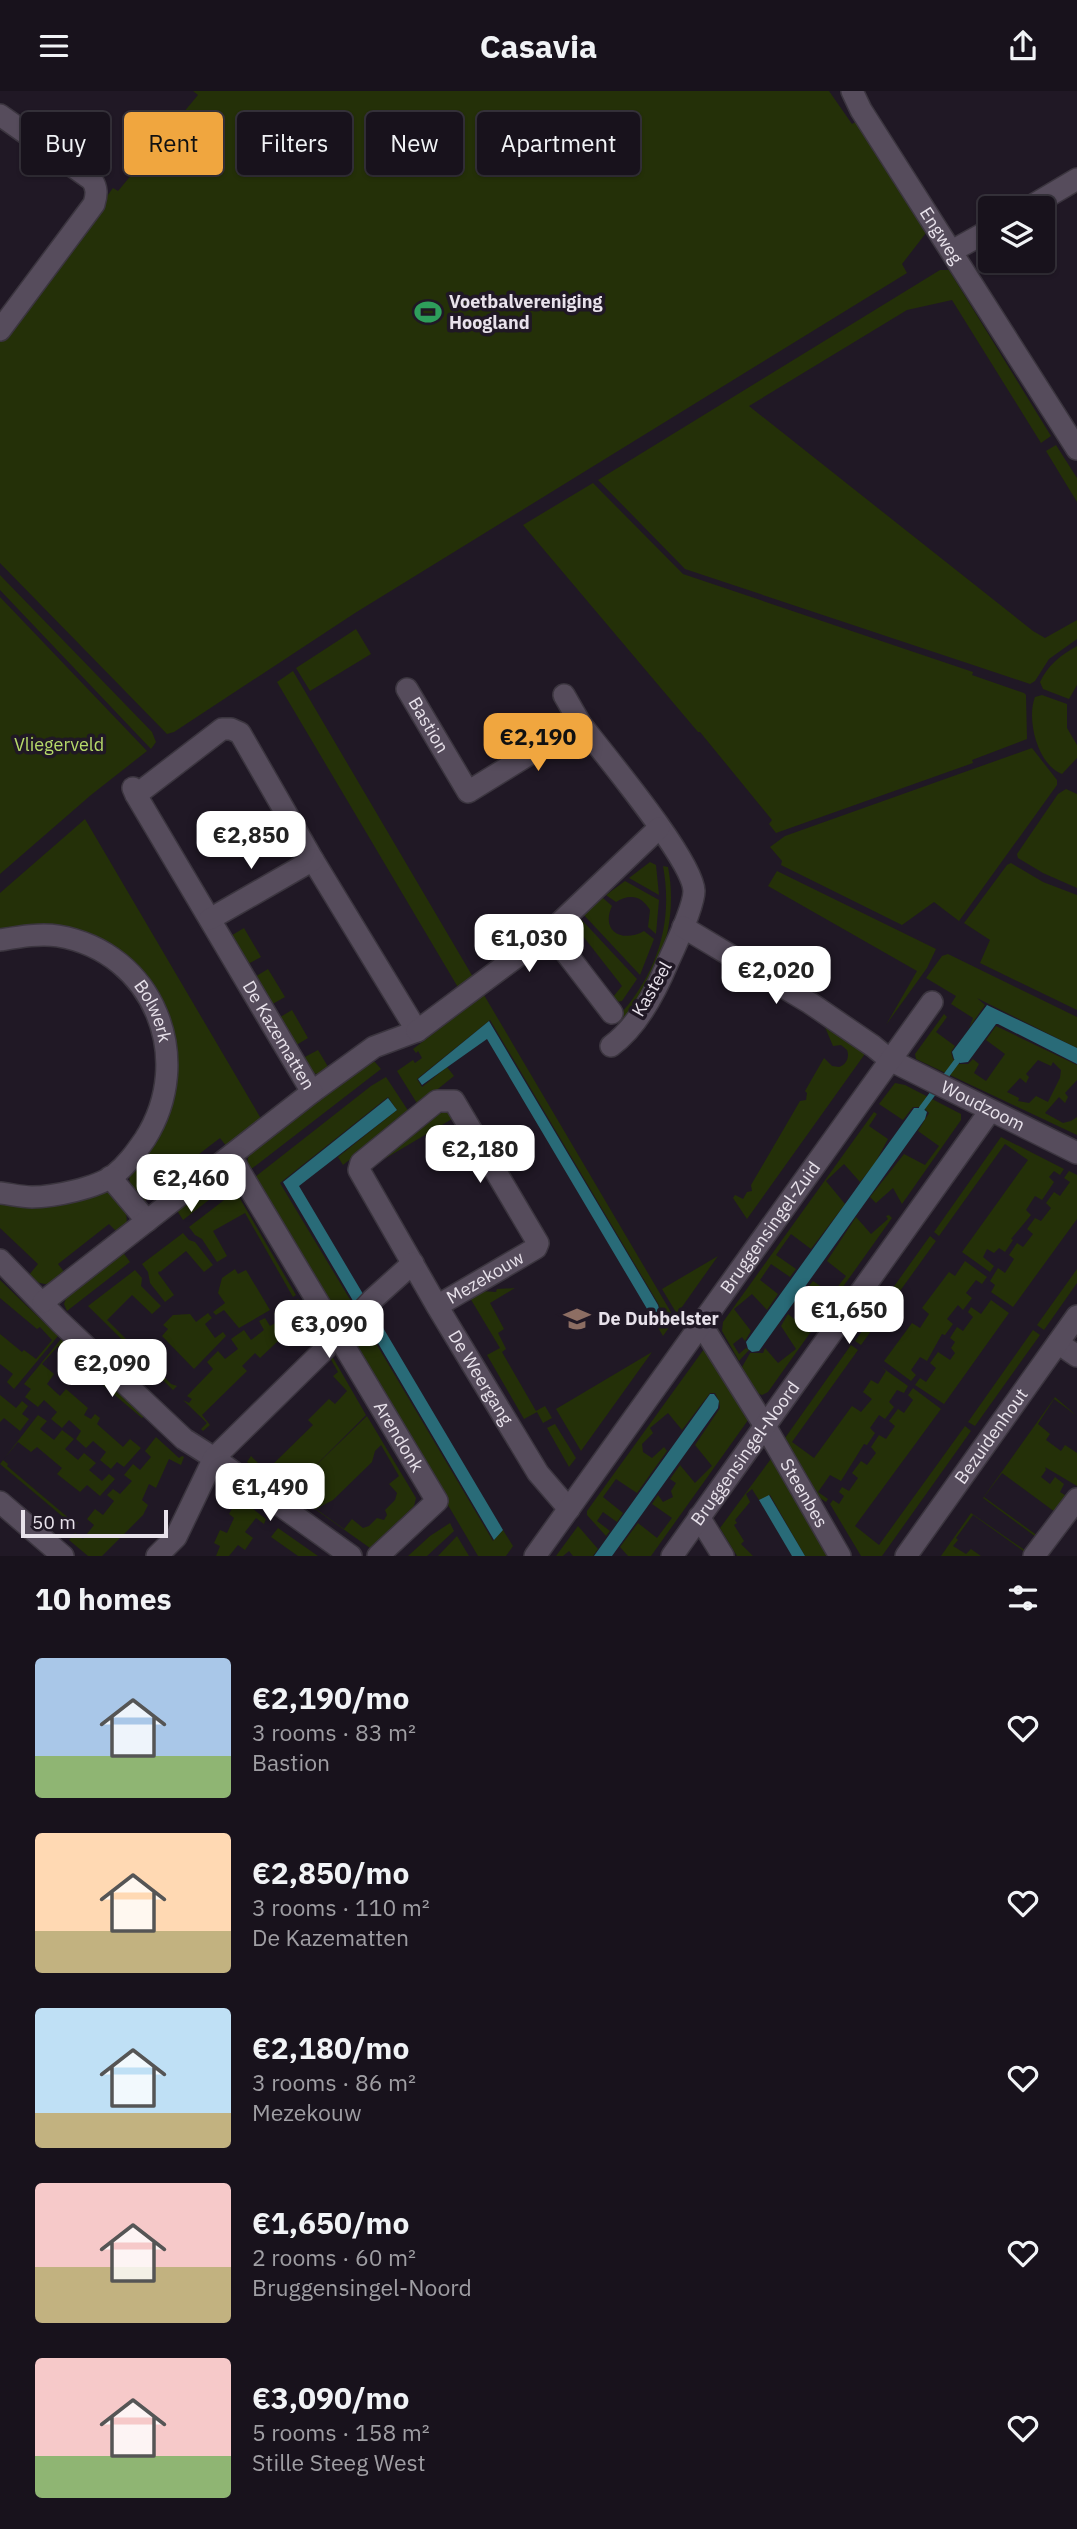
<!DOCTYPE html>
<meta charset="utf-8">
<style>
:root{--surface:#18121c;--page:#252029;--text:#f1f3f6;--muted:#9f9ea3;--line:#36323b;--accent:#f0a63f}
body{margin:0;font-family:"IBM Plex Sans",sans-serif;background:var(--page);color:var(--text);height:100vh;display:flex;flex-direction:column;font-size:26px;white-space:nowrap}
*{box-sizing:border-box;margin:0}
p{font-size:23px;color:var(--muted)}
.icon{flex:none;width:38px;height:38px;fill:none;stroke:currentColor;stroke-width:2;stroke-linecap:round;stroke-linejoin:round}
.map{position:relative;height:1465px;overflow:hidden}
.panel{display:flex;flex-direction:column;background:var(--surface);flex:1}
.panel>*{flex:none}
.hud{position:absolute;left:21px;top:21px;width:700px;height:63px;display:flex;gap:14px}
.controls{position:absolute;left:978px;top:105px;display:grid;gap:14px}
.controls a{display:grid;place-items:center;width:77px;height:77px;border-radius:7px;background:var(--surface);box-shadow:0 2px 5px #0004,0 0 0 2px var(--line);font-size:35px}
.scale{position:absolute;left:21px;bottom:18px;width:147px;box-sizing:border-box;padding-left:7px;border:4px solid #e8e2eb;border-top:0;font-size:19px;line-height:24px;white-space:nowrap;color:#e8e2eb;-webkit-text-stroke:5px #201825;paint-order:stroke}
.price{position:absolute;translate:-50% -60px;padding:0 16px;border-radius:14px;background:#fff;color:#222;font-size:23px;line-height:46px;filter:drop-shadow(0 2px 4px #0008)}
.price::after{content:'';position:absolute;left:50%;top:42px;width:21px;height:16px;margin-left:-10px;background:inherit;clip-path:polygon(0 0,100% 0,50% 100%)}
.price.active{background:var(--accent);color:#111}
ul{padding:0;list-style:none}
li{display:flex;align-items:center;gap:21px;height:175px;padding:0 35px}
li span{display:grid;place-items:center;flex:none;width:196px;height:140px;border-radius:7px;color:#555}
li>.icon{margin-inline-start:auto}
span .icon{width:84px;height:84px;fill:#fffc;stroke-width:1}
li b{font-size:30px}
h2{display:flex;justify-content:space-between;align-items:center;height:84px;padding:0 35px;font-size:30px}
.tag{padding:0 24px;border-radius:7px;background:var(--surface);box-shadow:0 2px 5px #0004,0 0 0 2px var(--line);font-size:24px;line-height:63px}
.tag.active{background:var(--accent);color:#111}
header{display:flex;justify-content:space-between;align-items:center;height:91px;padding:0 35px;background:var(--surface);font-size:32px;font-weight:800}
.map>svg:first-child{display:block}
.green{fill:#243008;fill-rule:evenodd}
.water{fill:#296b78}
.lines{fill:none;stroke-linecap:round;stroke-linejoin:round}
.stream{stroke:#296b78;stroke-width:6}
.minor-casing{stroke:#3b353f;stroke-width:24}
.minor{stroke:#564c5c;stroke-width:21}
.labels{text-anchor:middle;stroke-width:7;stroke-linejoin:round;paint-order:stroke}
.street-label{font-size:18px;fill:#e8e2eb;stroke:#201825}
.poi-label{font-size:18px;font-weight:bold;fill:#e8e2eb;stroke:#201825;text-anchor:start}
.park-label{font-size:18px;fill:#b7da6a;stroke:#201825}
</style>
<header><svg class="icon" aria-label="menu" viewBox="0 0 24 24"><path d="M4 6h16M4 12h16M4 18h16"/></svg>Casavia<svg class="icon" aria-label="share" viewBox="0 0 24 24"><path d="M12 15V3M7 8l5-5 5 5M5 13v7h14v-7"/></svg></header>
<div class="map">
<svg width="1077" height="1465" viewBox="0 0 1077 1465">
<rect width="100%" height="100%" fill="#201825"/>
<path class="green" d="M193,0H829L852,33L857,30L926,142L902,173L907,182L355,522L174,641L167,643L0,472V249L113,97L118,100L198,4Z
M940,179H949L1051,345L1041,352L952,209L907,219L749,315L1033,540L1045,547L1077,529V548L1049,568L1035,590L1030,593L685,478L598,389Z
M1056,354L1077,387V411L1046,360Z
M593,392L683,483L973,581L972,584L1024,602L1026,604L1027,648L972,669L973,672L776,742L769,733L772,729L700,641H698L523,434Z
M0,484L152,641L156,651L151,658L0,499Z
M0,506L147,660L91,704L0,783Z
M356,538L371,563L310,600L296,577Z
M1077,555V594L1069,608L1043,598L1040,591C1048,574 1061,564 1077,555Z
M293,580L473,886L459,898L277,591Z
M1042,604L1067,613V637L1077,654V667L1062,683C1038,674 1026,629 1035,606Z
M1032,657L1057,689V694L959,830L934,811L902,834L781,774L782,770L770,756L785,745Z
M1066,698L1077,703V797L1043,782L1018,767L1017,763L1058,703Z
M85,728L263,1031L227,1056L220,1047L156,1096L163,1106L156,1113L155,1104L146,1105V1112L130,1095L129,1080L145,1065L159,1044L157,1043L174,990L129,872L0,841V802Z
M650,771L656,774L659,804L629,787Z
M1011,772L1043,791L1077,804V919L980,872L990,849L964,832L1007,774Z
M663,775L668,776C679,831 659,892 619,932L616,928C656,885 674,834 663,775Z
M777,780L936,858L927,877L886,934L917,880L768,795Z
M625,790L659,809L656,843L648,836L650,819C642,805 630,802 616,811L606,804Z
M603,807L612,815C600,841 623,852 644,840L654,848L640,884L583,823Z
M579,826L637,888L622,910L617,911L613,906L622,895L572,831Z
M244,837L261,866L246,874L229,846Z
M948,863L1077,926V957L977,907L985,914L969,937L973,927L951,913L956,905L926,887L942,865Z
M268,878L285,906L269,915L253,887Z
M484,904L675,1228L663,1245L653,1228L660,1219L659,1214L490,929L417,988L422,996L447,976L454,985L418,1014L397,980L413,969L415,972L422,967L418,960L416,962L413,958Z
M292,919L308,947L293,956L277,928Z
M944,923L947,926L936,941L955,955L951,961L953,968L959,973H968L973,968L979,973L974,982L986,990L1005,963L986,949L996,935L1077,974V989L1065,1002L1068,1006L1065,1012L1059,1006L1045,1022L1063,1032L1071,1030L1077,1026V1044L916,968L915,963ZM1038,969L1051,975L1053,971L1061,979L1060,987L1048,1011L1036,1005L1029,1012L1018,1010L1019,1007L1007,1001L1020,987L1026,992L1029,986L1026,983Z
M822,929L867,960L747,1128L733,1107L735,1104L743,1108L747,1101L752,1100L751,1094L800,1010L806,1009L807,1002L805,1000L824,967L832,975L839,976C846,974 850,966 847,959L841,954L833,955Z
M318,959L330,979L321,984L310,981L301,968Z
M367,970L375,971L381,978L250,1079L247,1072L249,1063Z
M386,986L409,1021L343,1074L338,1066L397,1019L388,1006L280,1092L357,1220L342,1234L255,1086L371,995Z
M895,992L905,994L961,1023V1029L902,1113L893,1097L876,1112L870,1106L904,1063L925,1074L939,1055L918,1040L929,1022L923,1016H913L903,1029L879,1013Z
M437,1018L455,1020L457,1025L381,1070L378,1065Z
M874,1021L877,1023L869,1035L888,1048L875,1072L860,1091L844,1073L826,1090L845,1113L811,1158L791,1143L776,1164L796,1178L790,1186L771,1173L760,1189L778,1203L767,1219L752,1203L734,1218L751,1240L745,1250L742,1246L733,1253L739,1263L746,1257L749,1259L739,1270L722,1240L723,1231Z
M1001,1046L1064,1078L1060,1084L1054,1080L1049,1086L1054,1091L1042,1109L1035,1105L1026,1119L1031,1124L1011,1148L1013,1149L1005,1161L999,1157L994,1162L987,1158L983,1166L994,1175L990,1181L962,1161L1028,1069L1005,1053L939,1145L934,1141Z
M1069,1080L1077,1084V1128L1013,1216L991,1201L995,1194L990,1190L998,1177L1005,1182L1014,1168L1009,1164L1017,1152L1023,1156L1033,1143L1027,1138L1035,1127L1041,1130L1051,1117L1046,1112L1054,1101L1060,1105L1070,1091L1064,1087Z
M221,1084L236,1088L183,1129L176,1118Z
M103,1099C118,1102 130,1120 126,1135L117,1141L109,1133L58,1173L65,1182C54,1194 41,1198 29,1184L38,1173L0,1137V1109L60,1112L61,1114L84,1108Z
M232,1103L239,1106L296,1204L293,1206L245,1122L213,1140L227,1165L217,1171L202,1148L195,1144L189,1136Z
M889,1124L892,1127L768,1301L762,1304L757,1302L742,1276L750,1262H763L765,1257L778,1272L796,1258L781,1235L788,1223L799,1232L806,1222L794,1213L813,1190L832,1203L846,1185L827,1170L856,1126L871,1143L888,1128L886,1125Z
M183,1142L189,1149L195,1151L213,1174L204,1181L186,1160L160,1181L159,1180L158,1182L174,1204L165,1211L150,1192L148,1181L142,1173Z
M930,1145L936,1150L861,1254L855,1250Z
M122,1160L130,1171L67,1220L64,1213L68,1202Z
M718,1165L677,1223L662,1198Z
M965,1170L987,1186L982,1193L976,1189L966,1202L972,1207L963,1219L958,1214L947,1228L953,1233L945,1244L942,1243L927,1270L920,1266L911,1279L916,1284L911,1290L884,1270L912,1232L920,1237L929,1223L922,1217L949,1181L955,1185Z
M235,1178L238,1183L246,1179L270,1219L239,1237L224,1219L216,1224L213,1221L225,1212L218,1202L222,1187Z
M1077,1178V1192L1044,1239L1037,1234Z
M135,1179L142,1187L141,1195L161,1215L152,1223L132,1204L107,1229L171,1293L177,1295L173,1299L88,1215Z
M0,1189L58,1245L14,1298L7,1291L13,1283L0,1273V1243L22,1261L24,1259L36,1268L52,1249L40,1236L37,1238L0,1207Z
M515,1197L490,1212L504,1238L498,1242L506,1258L502,1261L536,1320L545,1315L552,1327L543,1332L537,1321L524,1328L487,1264L500,1257L470,1207L481,1200L496,1201L497,1198Z
M298,1208L321,1247L319,1249L311,1235L303,1243L295,1234L260,1267L255,1262L242,1275L247,1280L202,1324L210,1334L203,1340L201,1338L207,1332L183,1309L189,1312L192,1308L187,1305L213,1278L207,1271L218,1260L225,1268L238,1258L231,1248L244,1239L251,1249L264,1239L259,1230L265,1227L270,1235L279,1230L274,1222Z
M991,1209L1009,1222L944,1313L915,1294L920,1287L926,1291L936,1277L930,1272L938,1261L950,1269L955,1262L951,1257L955,1251L950,1247L957,1236L963,1240L973,1226L968,1221L971,1216L981,1223Z
M208,1222L212,1227L205,1233L215,1247L223,1241L226,1245L194,1278L162,1245L168,1238L163,1234L173,1224L190,1223L196,1231Z
M361,1227L493,1450L503,1439L513,1455L506,1465H478L346,1241Z
M1033,1239L1040,1244L975,1335L968,1331Z
M61,1248L158,1336L156,1338L145,1325L142,1327L72,1268L74,1265L65,1257L63,1258L58,1255L42,1273L54,1283L47,1293L60,1305L66,1298L88,1317L84,1324L91,1328L95,1323L100,1327L97,1333L123,1356L130,1348L141,1357L124,1376L117,1371L111,1378L100,1369L106,1361L93,1350L86,1357L76,1348L81,1340L69,1329L62,1337L51,1328L57,1321L44,1309L38,1316L25,1306L31,1298L24,1293Z
M851,1254L858,1259L792,1351L814,1367L852,1315L861,1321L872,1308L863,1301L871,1289L878,1293L886,1280L880,1275L908,1295L904,1302L897,1299L889,1311L894,1316L885,1328L879,1324L870,1337L875,1342L867,1354L864,1353L841,1390L830,1384L818,1401L828,1408L826,1411L820,1407L785,1347Z
M704,1258L709,1260L751,1325L651,1465H628L620,1456L638,1432L657,1447L672,1427L652,1413L658,1404L663,1411L673,1406L671,1400L676,1392L670,1388L680,1374L695,1392L712,1375L695,1354L720,1317L719,1310L715,1302H710L682,1339L668,1322L650,1337L653,1342L642,1353L643,1361L652,1367L664,1356L667,1360L637,1402L616,1388L603,1406L623,1422L617,1431L603,1421L597,1430L610,1440L606,1445L587,1424V1420Z
M652,1261L581,1360L556,1318Z
M332,1265L366,1324L306,1384L367,1325L416,1407L414,1415L370,1457L291,1401L296,1395L290,1400L305,1384L299,1377L287,1387L284,1385L277,1392L247,1371L251,1365L266,1380L313,1334L308,1329L329,1308L335,1313L347,1300L333,1285L338,1281L330,1267ZM381,1354L399,1385L389,1393L397,1402L395,1409L385,1419L387,1424L384,1429L377,1427L369,1435L363,1437L352,1428L344,1438L316,1418L333,1409L372,1371L375,1360Z
M913,1297L941,1318L855,1435L879,1454L965,1335L971,1340L882,1465H861L830,1413L833,1409L839,1413L844,1405L839,1401L842,1396L849,1400L858,1387L852,1382L861,1370L867,1374L876,1362L871,1356L879,1344L886,1348L895,1335L889,1330L898,1318L904,1322L913,1309L908,1304Z
M0,1304L16,1317L22,1310L28,1315L22,1323L29,1328L20,1340L4,1327L0,1331Z
M1055,1306L1077,1325L1054,1308L1038,1333L1050,1343L1046,1349L1061,1360L1065,1354L1077,1362V1395L1045,1376L1046,1379L1041,1386L1050,1393L1055,1386L1064,1393L1060,1401L1068,1406L1040,1449L983,1407ZM1002,1382L1055,1421L1038,1445L984,1406Z
M38,1324L47,1330L40,1338L54,1349L62,1339L74,1348L65,1358L78,1369L84,1362L96,1372L89,1379L102,1390L109,1383L115,1388L100,1405L87,1394L80,1401L57,1383L62,1377L37,1356L31,1361L18,1351L3,1369L8,1373L7,1375L71,1429L73,1428L78,1432L74,1435L0,1373Z
M555,1333L576,1367L569,1376L547,1337Z
M156,1346L179,1367L182,1365L184,1366L181,1374L169,1368L156,1397L149,1393L142,1409L148,1414L143,1424L102,1465H88L69,1449L75,1442L83,1448L94,1434L87,1428L95,1418L103,1424L114,1410L107,1404L113,1398L120,1403L132,1390L124,1384L133,1373L140,1379L151,1366L145,1360Z
M773,1365L833,1465H805L770,1404L759,1409L752,1398L746,1403L750,1411L735,1429L737,1432L734,1434L744,1450L741,1453L753,1465H737L720,1437Z
M227,1398L266,1428L264,1433L256,1427L245,1441L253,1447L245,1459L238,1454L229,1465H216L220,1455L214,1452L220,1439L227,1442L234,1427L229,1423L236,1410L223,1403Z
M971,1422L1029,1462H1026L973,1424L956,1447L958,1449L953,1455L966,1463L971,1458L981,1465H941Z
M450,1432L454,1440L427,1465H408L430,1445Z
M578,1435L598,1458L593,1465H573L569,1460L563,1465H556Z
M278,1437L318,1465H298L271,1446Z
M457,1445L469,1465H438Z"/>
<path class="water" d="M987,914L1077,957V973L998,933H996L968,971L960,972L954,968L952,961Z
M489,930L658,1214L659,1218L653,1228L487,948L422,994L418,988Z
M388,1007L397,1019L299,1095L503,1439L494,1449L283,1091Z
M914,1017H922L927,1021L925,1028L759,1260L752,1261L748,1258L746,1251Z
M710,1303H714L719,1310L718,1317L612,1465H594Z
M769,1404L805,1465H792L759,1409Z"/>
<g class="lines">
<path class="stream" d="M922,1017L957,970"/>
<g class="minor-casing">
<g id="minor">
<path id="s1" d="M852,0L861,19L1077,358"/>
<path d="M0,24L92,89C97,97 97,103 94,113L0,239"/>
<path d="M1028,117L1077,88"/>
<path d="M952,160L990,139"/>
<path id="s2" d="M407,598L468,701L580,632C603,662 693,769 694,800C694,814 675,856 668,871C656,900 637,936 611,955"/>
<path d="M564,604L580,632"/>
<path id="s3" d="M133,697L136,704L312,1001L374,956L417,940L313,769L240,642L231,638H222L136,704"/>
<path d="M210,828L313,769"/>
<path id="s4" d="M683,836L810,912L873,955L890,969L1077,1062"/>
<path d="M550,841L612,922"/>
<path id="s5" d="M0,849C18,846 40,842 58,845C154,861 196,968 145,1048C136,1061 127,1074 114,1084C97,1097 53,1106 32,1106C21,1106 10,1103 0,1102"/>
<path d="M417,940L550,841L659,737"/>
<path id="s6" d="M231,1066L437,1410L378,1465"/>
<path d="M110,1086L147,1130"/>
<path d="M0,1169L60,1231L184,1348L214,1367L351,1465"/>
<path d="M43,1211L312,1001"/>
<path id="s7" d="M437,1215L536,1157L538,1152L454,1010H437L361,1072L359,1079L437,1215L538,1382L569,1418"/>
<path id="s8" d="M701,1233L765,1335L840,1465"/>
<path d="M339,1245L372,1209L413,1172"/>
<path d="M1058,1252L1077,1265"/>
<path d="M0,1411L63,1465"/>
<path d="M699,1426L723,1465"/>
<path d="M157,1465L176,1446L214,1367L326,1257"/>
<path id="s9" d="M535,1465L932,911"/>
<path id="s10" d="M672,1465L990,1020"/>
<path id="s11" d="M906,1465L1077,1225"/>
<path d="M1034,1465L1077,1408"/>
</g>
</g>
<use href="#minor" class="minor"/>
</g>
<defs>
<g id="stadium-bare" transform="scale(2.1)"><path d="M0-5a6.5 5 0 1 0 0 10a6.5 5 0 1 0 0-10ZM-3.5-1.8h7v3.6h-7Z" fill="#2e9e5b" stroke="#201825" stroke-width="2.5" paint-order="stroke"/></g>
<g id="school-bare" transform="scale(2.1)"><path d="M0-5L7-2L0 1L-7-2ZM-4 1L0 2.5L4 1V4Q0 6-4 4Z" fill="#8d6e63" stroke="#201825" stroke-width="2.5" paint-order="stroke"/></g>
</defs>
<g fill-rule="evenodd">
<use href="#stadium-bare" x="428" y="221"/>
<use href="#school-bare" x="577" y="1228"/>
</g>
<g class="labels">
<g class="street-label">
<text dy="6" stroke="none"><textPath href="#s1" startOffset="170">Engweg</textPath></text>
<text dy="6" stroke="none"><textPath href="#s2" startOffset="42">Bastion</textPath></text>
<text transform="translate(652 898) rotate(-60)" y="6">Kasteel</text>
<text dy="6" stroke="none"><textPath href="#s5" startOffset="186">Bolwerk</textPath></text>
<text dy="6" stroke="none"><textPath href="#s3" startOffset="287">De Kazematten</textPath></text>
<text dy="6" stroke="none"><textPath href="#s4" startOffset="350">Woudzoom</textPath></text>
<text dy="6" stroke="none"><textPath href="#s9" startOffset="404">Bruggensingel-Zuid</textPath></text>
<text dy="6" stroke="none"><textPath href="#s7" startOffset="56">Mezekouw</textPath></text>
<text dy="6" stroke="none"><textPath href="#s7" startOffset="648">De Weergang</textPath></text>
<text dy="6" stroke="none"><textPath href="#s6" startOffset="326">Arendonk</textPath></text>
<text dy="6" stroke="none"><textPath href="#s11" startOffset="147">Bezuidenhout</textPath></text>
<text dy="6" stroke="none"><textPath href="#s10" startOffset="126">Bruggensingel-Noord</textPath></text>
<text dy="6" stroke="none"><textPath href="#s8" startOffset="198">Steenbes</textPath></text>
</g>
<g class="poi-label">
<text x="449" y="217">Voetbalvereniging<tspan x="449" dy="21">Hoogland</tspan></text>
<text x="598" y="1234">De Dubbelster</text>
</g>
<g class="park-label">
<text x="59" y="660">Vliegerveld</text>
</g>
</g>
</svg>
<div class="controls">
<a><svg class="icon" aria-label="layers" viewBox="0 0 24 24"><path d="M12 4l9 5-9 5-9-5zM3 14l9 5 9-5"/></svg></a>
</div>
<div class="scale">50 m</div>
<b class="price active" style="left:538px;top:682px">€2,190</b>
<b class="price" style="left:251px;top:780px">€2,850</b>
<b class="price" style="left:529px;top:883px">€1,030</b>
<b class="price" style="left:776px;top:915px">€2,020</b>
<b class="price" style="left:480px;top:1094px">€2,180</b>
<b class="price" style="left:191px;top:1123px">€2,460</b>
<b class="price" style="left:849px;top:1255px">€1,650</b>
<b class="price" style="left:329px;top:1269px">€3,090</b>
<b class="price" style="left:112px;top:1308px">€2,090</b>
<b class="price" style="left:270px;top:1432px">€1,490</b>
<div class="hud">
<a class="tag">Buy</a>
<a class="tag active">Rent</a>
<a class="tag">Filters</a>
<a class="tag">New</a>
<a class="tag">Apartment</a>
</div>
</div>
<section class="panel">
<h2>10 homes<svg class="icon" aria-label="filters" viewBox="0 0 24 24"><path d="M4 7h16M4 17h16"/><circle cx="9" cy="7" r="2"/><circle cx="15" cy="17" r="2"/></svg></h2>
<ul>
<li><span style="background:linear-gradient(#a9c7e8 70%,#8fb573 0)"><svg class="icon" aria-label="home" viewBox="0 0 24 24"><path d="M3 11l9-7 9 7M6 9v11h12V9"/></svg></span><div><b>€2,190/mo</b><p>3 rooms · 83 m²</p><p>Bastion</p></div><svg class="icon" aria-label="heart" viewBox="0 0 24 24"><path d="M12 20l-8-8c-3-5 5-10 8-4 3-6 11-1 8 4z"/></svg></li>
<li><span style="background:linear-gradient(#ffd9b3 70%,#c2b280 0)"><svg class="icon" aria-label="home" viewBox="0 0 24 24"><path d="M3 11l9-7 9 7M6 9v11h12V9"/></svg></span><div><b>€2,850/mo</b><p>3 rooms · 110 m²</p><p>De Kazematten</p></div><svg class="icon" aria-label="heart" viewBox="0 0 24 24"><path d="M12 20l-8-8c-3-5 5-10 8-4 3-6 11-1 8 4z"/></svg></li>
<li><span style="background:linear-gradient(#bfe0f5 75%,#c2b280 0)"><svg class="icon" aria-label="home" viewBox="0 0 24 24"><path d="M3 11l9-7 9 7M6 9v11h12V9"/></svg></span><div><b>€2,180/mo</b><p>3 rooms · 86 m²</p><p>Mezekouw</p></div><svg class="icon" aria-label="heart" viewBox="0 0 24 24"><path d="M12 20l-8-8c-3-5 5-10 8-4 3-6 11-1 8 4z"/></svg></li>
<li><span style="background:linear-gradient(#f6c9c9 60%,#c2b280 0)"><svg class="icon" aria-label="home" viewBox="0 0 24 24"><path d="M3 11l9-7 9 7M6 9v11h12V9"/></svg></span><div><b>€1,650/mo</b><p>2 rooms · 60 m²</p><p>Bruggensingel-Noord</p></div><svg class="icon" aria-label="heart" viewBox="0 0 24 24"><path d="M12 20l-8-8c-3-5 5-10 8-4 3-6 11-1 8 4z"/></svg></li>
<li><span style="background:linear-gradient(#f6c9c9 70%,#8fb573 0)"><svg class="icon" aria-label="home" viewBox="0 0 24 24"><path d="M3 11l9-7 9 7M6 9v11h12V9"/></svg></span><div><b>€3,090/mo</b><p>5 rooms · 158 m²</p><p>Stille Steeg West</p></div><svg class="icon" aria-label="heart" viewBox="0 0 24 24"><path d="M12 20l-8-8c-3-5 5-10 8-4 3-6 11-1 8 4z"/></svg></li>
</ul>
</section>
